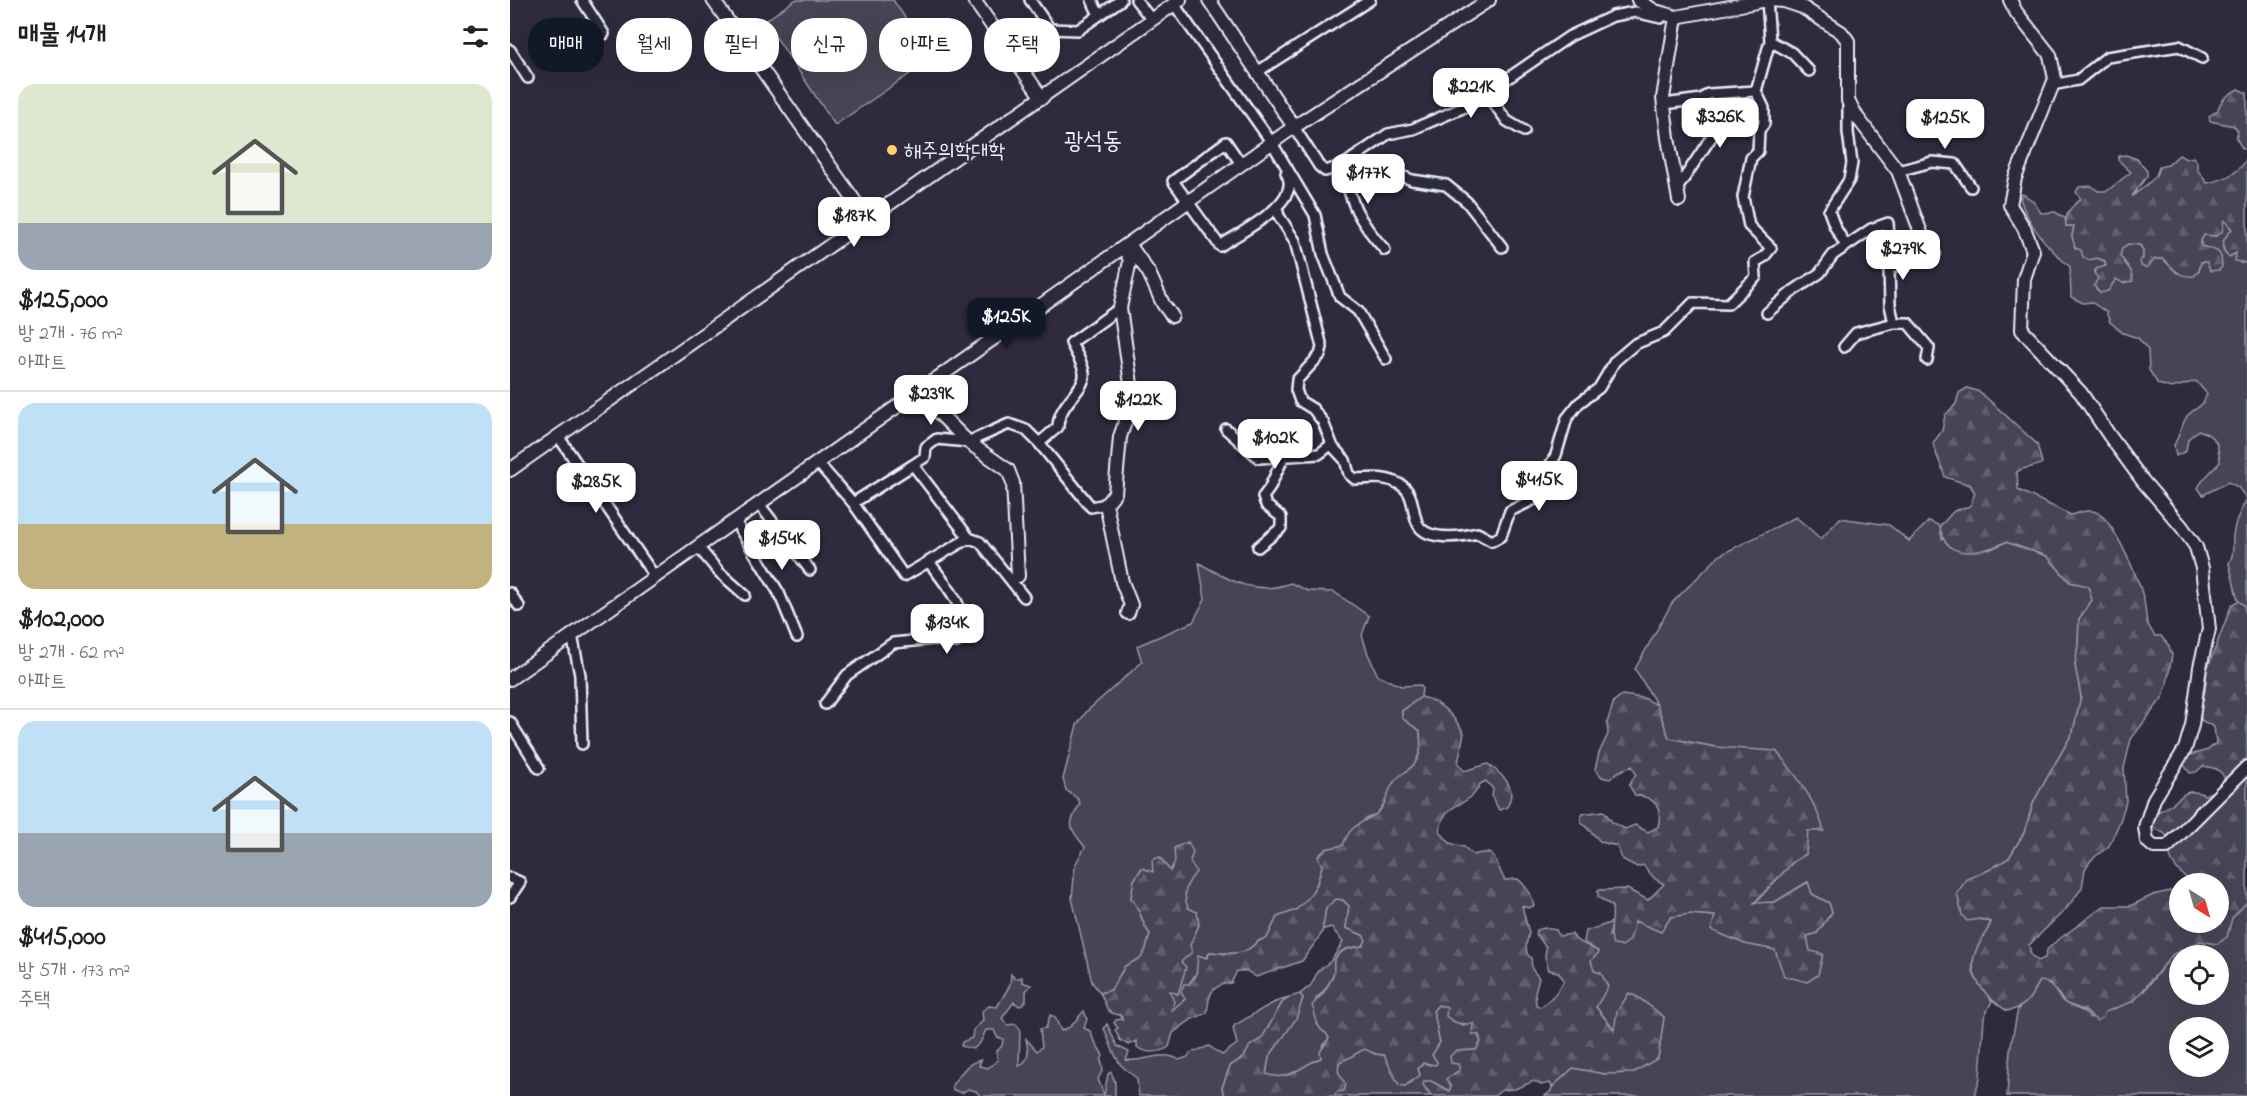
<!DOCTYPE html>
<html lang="ko">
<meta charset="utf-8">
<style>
:root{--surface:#fff;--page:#f2f2f2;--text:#202124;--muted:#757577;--line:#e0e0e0;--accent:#111827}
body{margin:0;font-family:"Indie Flower","Poor Story",sans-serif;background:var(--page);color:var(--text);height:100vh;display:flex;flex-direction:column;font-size:22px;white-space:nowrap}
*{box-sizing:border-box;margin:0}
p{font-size:20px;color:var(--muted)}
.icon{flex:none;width:33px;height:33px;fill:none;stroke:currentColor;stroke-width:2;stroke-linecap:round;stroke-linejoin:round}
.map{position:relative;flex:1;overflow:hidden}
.details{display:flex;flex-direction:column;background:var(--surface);width:510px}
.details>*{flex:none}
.guide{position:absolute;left:18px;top:18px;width:570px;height:54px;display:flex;gap:12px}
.needle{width:39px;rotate:143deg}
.buttons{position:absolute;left:1659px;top:873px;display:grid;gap:12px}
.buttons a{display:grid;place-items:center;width:60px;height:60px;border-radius:50%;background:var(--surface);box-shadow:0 6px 24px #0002;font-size:30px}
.price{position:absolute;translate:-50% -51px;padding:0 14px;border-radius:12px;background:#fff;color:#222;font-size:20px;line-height:39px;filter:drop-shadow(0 2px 3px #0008)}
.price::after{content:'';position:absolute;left:50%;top:36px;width:18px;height:14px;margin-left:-9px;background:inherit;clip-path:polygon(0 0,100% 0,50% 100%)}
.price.current{background:var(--accent);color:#fff}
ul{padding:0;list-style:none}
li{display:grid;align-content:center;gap:12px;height:318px;padding:0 18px}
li+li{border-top:2px solid var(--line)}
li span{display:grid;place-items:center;height:186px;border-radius:18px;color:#555}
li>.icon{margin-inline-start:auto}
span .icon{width:108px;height:108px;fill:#fffc;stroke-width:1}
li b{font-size:26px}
h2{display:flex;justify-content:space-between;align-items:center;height:72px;padding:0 18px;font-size:26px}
.chip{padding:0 21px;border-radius:24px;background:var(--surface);box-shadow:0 6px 24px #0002;font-size:21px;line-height:54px}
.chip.current{background:var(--accent);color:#fff}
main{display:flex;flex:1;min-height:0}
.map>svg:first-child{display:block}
.green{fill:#464455;stroke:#979aa6;stroke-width:1.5;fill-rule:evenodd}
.forest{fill:url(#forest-firs);stroke:#979aa6;stroke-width:1.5}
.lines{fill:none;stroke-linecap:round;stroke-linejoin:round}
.street-casing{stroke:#e8f1f8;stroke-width:14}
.secondary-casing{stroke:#e8f1f8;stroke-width:16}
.street{stroke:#2f2a3d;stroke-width:9}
.secondary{stroke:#2f2a3d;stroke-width:12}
.poi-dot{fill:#ffd166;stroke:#2f2a3d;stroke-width:2}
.labels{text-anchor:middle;stroke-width:4.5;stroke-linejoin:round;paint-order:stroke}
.poi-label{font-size:21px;fill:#e8f1f8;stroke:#2f2a3d;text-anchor:start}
.quarter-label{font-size:24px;fill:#e8f1f8;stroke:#2f2a3d}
</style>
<main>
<section class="details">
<h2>매물 14개<svg class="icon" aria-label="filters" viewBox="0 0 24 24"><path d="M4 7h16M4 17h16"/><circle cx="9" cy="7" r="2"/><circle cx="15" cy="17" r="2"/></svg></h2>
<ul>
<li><span style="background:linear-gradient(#dfe7d0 75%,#9aa5b1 0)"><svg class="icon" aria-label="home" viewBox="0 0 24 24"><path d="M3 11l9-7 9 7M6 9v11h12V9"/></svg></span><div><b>$125,000</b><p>방 2개 · 76 m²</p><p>아파트</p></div></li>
<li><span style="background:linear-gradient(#bfe0f5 65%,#c2b280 0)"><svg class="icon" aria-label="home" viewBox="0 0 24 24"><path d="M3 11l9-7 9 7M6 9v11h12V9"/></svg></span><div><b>$102,000</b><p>방 2개 · 62 m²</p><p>아파트</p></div></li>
<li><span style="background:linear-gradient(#bfe0f5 60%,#9aa5b1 0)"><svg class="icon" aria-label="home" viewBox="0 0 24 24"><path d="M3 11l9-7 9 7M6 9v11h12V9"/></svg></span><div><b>$415,000</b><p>방 5개 · 173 m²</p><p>주택</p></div></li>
</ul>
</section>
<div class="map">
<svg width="1737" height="1096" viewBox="0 0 1737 1096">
<defs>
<pattern id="forest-firs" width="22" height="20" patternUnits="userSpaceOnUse" patternTransform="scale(1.5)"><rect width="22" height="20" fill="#464455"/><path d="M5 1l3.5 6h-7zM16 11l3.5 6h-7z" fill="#615f6e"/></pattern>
</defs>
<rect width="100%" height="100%" fill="#2f2a3d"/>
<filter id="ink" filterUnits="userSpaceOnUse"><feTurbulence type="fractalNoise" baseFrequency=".0167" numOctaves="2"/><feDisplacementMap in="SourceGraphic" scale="12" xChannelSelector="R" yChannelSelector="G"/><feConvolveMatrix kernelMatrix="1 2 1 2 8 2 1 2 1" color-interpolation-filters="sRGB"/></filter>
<g filter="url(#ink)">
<path class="green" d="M285,0H383L423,58L325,125L255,21Z
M1513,194L1523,201L1531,213L1545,212L1555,218L1556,226H1564L1562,236L1579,260L1587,258L1594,261L1596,265L1591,269L1607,279L1621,271L1610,256L1612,248L1618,244L1630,245L1633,250V260L1653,259L1667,273L1689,271L1691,262H1697L1700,249L1691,246V241L1694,235L1706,236L1711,232L1714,219L1722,229C1714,238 1707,247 1719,257L1726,253L1730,263H1737V622L1734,605L1728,601L1719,563C1725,553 1722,546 1723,535C1725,522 1730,510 1737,499L1728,487L1718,482L1693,495L1688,488C1693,477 1702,472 1710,462C1708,443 1708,438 1689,430L1678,439L1676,451L1666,456L1664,445C1669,437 1673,420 1678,415C1689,404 1690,411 1697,394L1686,381L1662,388L1648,384L1639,370L1638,350L1628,338L1613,333L1600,322L1596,312L1581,302L1573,303L1561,297L1560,267C1539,249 1518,226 1510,198Z
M1286,517L1311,539L1330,518L1379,525L1399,541L1419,521L1430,526L1432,539L1479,550L1496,542L1537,556L1560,582L1578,585L1582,600L1569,619L1568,645L1565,665L1571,696L1563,732L1524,801L1514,833L1499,858L1479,870L1457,879L1470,919L1481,922C1475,939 1456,959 1465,977C1470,986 1477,994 1482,1001L1474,1017L1470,1078L1464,1096H1035L1041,1091L1042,1087L1063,1068L1095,1074L1148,1058L1154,1017L1129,998L1105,1030L1086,1007L1084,971L1080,960L1089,952L1074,942L1076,931L1103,922L1099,936L1125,921L1180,914L1206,916L1202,930C1239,945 1259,949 1299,951L1297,936L1307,933L1322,912L1319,903L1302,894L1297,882L1265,902L1244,904L1283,862L1296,854L1205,747L1159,738L1147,705L1125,669L1162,603L1210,555Z
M689,563C720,581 746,596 781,583L798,591L824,592L859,616L852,635L858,654L868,676L891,686L910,685L912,688L911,697L892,711V718L910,731L911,749L905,764L883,783L877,799L867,814L855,819L833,846L816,849C811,871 807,897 786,910C781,913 773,915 767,917L757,938C746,941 748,942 740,948C730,956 713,953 700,952L679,984L676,999L661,1011L660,990L667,994L671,962L689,925C674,903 667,894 685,872L665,862L660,871L643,873L632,868L624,880L621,898C631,909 631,923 640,934L636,949L631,958L615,966L601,990L590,993L582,982L562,898L565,865L575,847C560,827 556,827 570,804L568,799L556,790L553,779L567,725L577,711L632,662L627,646L683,622L695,599Z
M826,899L833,900L839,906L836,928L853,935L856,940L853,946C847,947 839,947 834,950C820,958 827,966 823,975C819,984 814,993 806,998L807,1024L816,1033L819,1038L813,1046L811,1058C791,1065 781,1082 756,1075L759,1057L780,1027L793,999L790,994L801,985L808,971L821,961L833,942L821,927L812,930L816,908Z
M1737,902V1096H1497L1500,1050L1508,1009L1521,998L1530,980C1548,985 1543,994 1555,1003C1564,1009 1573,1008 1580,1018L1609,1005L1634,991L1663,954L1691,941L1707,944L1716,937L1722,918ZM1670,956H1708V994H1670ZM1670,1028H1708V1066H1670Z
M501,974L505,979L512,977V982L521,985L516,991V1001L512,1005L509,1006L504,1002L492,1018L497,1025L506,1024L510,1029L509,1066C521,1060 518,1050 516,1039L527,1051L532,1047L530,1029L536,1028L540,1015L545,1017L551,1031L560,1027L574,1011L577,1019L574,1028L580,1031C584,1044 589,1046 593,1056L591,1060L593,1070L588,1079L594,1095L598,1074L601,1072L605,1082V1096H470L466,1091L458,1089L452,1093L443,1090L442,1085C450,1075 457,1062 471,1060L469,1066L478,1068L488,1060L486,1052L492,1046L493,1039L487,1037L484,1030H476L470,1043L463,1049L451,1046L452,1042L462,1038L463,1030L473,1021L472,1011L479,1006L487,1007L500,985Z
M780,997L772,1003L752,1038L740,1046L734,1057L720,1066L712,1088L715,1096H629L627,1079C622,1074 616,1070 611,1065C606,1060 597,1036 594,1028L597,1024L607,1046L619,1052L616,1060C633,1063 653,1049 669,1060L678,1057L680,1053L699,1046L712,1055L727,1044L723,1028L725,1025C740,1017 765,999 780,997Z
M927,1005L937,1007L952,1025L963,1023L971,1042L966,1050L946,1051L950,1070L937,1079L941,1087L939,1091L921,1081L916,1091L922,1096H824L830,1078L828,1070L829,1062C840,1059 845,1053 855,1048L865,1054L874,1055L889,1085L895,1086L910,1075L908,1069L914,1063L920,1065L922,1055L930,1042C926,1031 927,1021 923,1011Z"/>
<path class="forest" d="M1728,89L1737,93V151L1732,148L1726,138L1728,131L1724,126L1700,121L1699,116L1708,110C1709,101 1720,93 1728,89Z
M1616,155L1627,159L1637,171V176L1622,196C1624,195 1644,179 1645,177C1646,176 1649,168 1649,167L1658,165L1669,155L1676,159L1683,157L1687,162V169L1697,183C1713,180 1731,173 1737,157V263L1725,261L1726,253L1719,257C1708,246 1714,238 1722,229L1714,220L1712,232L1706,236L1694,235L1691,241V246C1706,251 1712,248 1712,267L1709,270L1700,271L1697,262H1691L1689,271L1684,276C1668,278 1664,268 1653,259H1645L1637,268L1631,266L1630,260L1633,259V250L1630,245L1618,244L1612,248L1610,256L1621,271L1623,281L1613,283L1606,279L1598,291L1590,293L1584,286L1588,278L1584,273L1586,269L1596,266L1595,261L1587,258L1579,260L1573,257L1571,250L1565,248L1562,236L1564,226H1556C1555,212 1561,207 1571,199L1566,192L1569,187L1582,186L1588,191H1597L1621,172L1608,160L1609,156Z
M1457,388L1470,392L1527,444L1532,463C1523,469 1515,466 1507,472L1508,490L1561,515C1569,513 1579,508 1588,513C1605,523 1630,582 1634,601C1638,619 1632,617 1645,636H1651L1659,646L1662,655L1657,684L1653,697L1621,739L1614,768L1616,802L1610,821L1599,846L1581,860L1575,869L1572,888L1557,908L1519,945L1521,955L1528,961L1535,958L1537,950L1544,943L1594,906H1620L1643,895L1660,891L1669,894L1670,922H1708V884C1701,883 1691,885 1684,883C1675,878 1660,865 1660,854C1659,847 1662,842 1657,836C1649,827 1641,833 1640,816C1645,812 1651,811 1657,807C1674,798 1672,786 1695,795L1704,791L1715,779C1710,768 1704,768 1693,766L1686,772L1680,773L1673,764L1677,756L1698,750L1706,743L1704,727L1691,720L1690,707L1695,691L1697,670L1722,604L1728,601L1734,605L1737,622V902L1722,918L1717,937L1707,944L1691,941L1663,954L1624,1001L1595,1012L1593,1017L1587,1021L1575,1011L1555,1003L1540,983L1530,981C1521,996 1517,1008 1497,1011C1480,1000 1458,980 1464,957C1466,945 1477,934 1481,922L1470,919L1457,921L1452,915L1447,893L1457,879L1479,870L1499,858L1514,833L1524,801L1563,732L1571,696L1565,665L1568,645L1569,619L1582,600L1578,586L1560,582L1537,556L1496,542C1471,553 1435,563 1430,526L1444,511L1460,506L1465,493L1460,485L1435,477C1432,465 1425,455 1423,443L1432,431L1435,415L1446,404L1449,393Z
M1112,695L1134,698L1147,705L1159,738L1205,747L1266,751C1286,774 1306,801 1314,831H1298L1296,854L1283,862L1244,903L1265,902L1298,882L1302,894L1319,903L1322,912L1307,933L1297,936L1300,951L1313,954L1308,975L1297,982L1274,976L1265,950L1235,944L1201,930L1205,916L1180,914L1161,917L1151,932L1125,921L1120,940L1112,946L1103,945C1098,932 1104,920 1102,906L1088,897V890L1117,889L1138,900L1154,884L1145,879L1133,865L1127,867L1112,859L1107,846L1091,842L1071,822L1072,814L1094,811L1102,822L1115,829L1125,825L1138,832L1148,827C1153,807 1145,797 1125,795L1119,785L1126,774L1122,766L1108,772L1100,779L1092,777L1085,769L1089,753L1098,734L1097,723L1104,701Z
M911,697C931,701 944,716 954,733L948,763L954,771L978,764C994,776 1008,787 997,807L989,810L982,797L983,789L976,781L970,784C960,810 932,799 930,832L940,843L954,847L963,855C967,854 974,852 978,853C987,855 989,872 995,880L1008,879C1016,886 1023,896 1024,906L1018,908L1012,906L1019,933L1016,945L1017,954L1021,958L1022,969L1029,978L1025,992L1026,1005L1031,1007C1040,999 1049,992 1054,980L1048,972L1039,970L1035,957L1036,947L1026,934L1027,930L1034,928L1046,930L1049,936L1062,934L1066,940L1089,952L1081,961L1084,971L1091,973L1098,987L1086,1007L1104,1030L1107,1012L1119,993L1129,998L1154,1017L1148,1058L1123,1073L1095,1074L1063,1068L1042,1087L1040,1083L1031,1085L1024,1081L1005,1089L992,1090L984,1096H922L913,1085L914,1081H921L939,1091L941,1087L936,1079L950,1070L948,1064L941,1063L940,1056L946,1051L966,1050L971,1042L969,1035L962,1034L963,1024C951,1024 944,1024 936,1016L937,1007L928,1005L923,1011C927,1021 926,1031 930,1042L922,1055L927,1062L926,1065L913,1063L908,1069L910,1075L895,1086L889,1085L874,1055L865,1054L855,1049C845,1053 840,1059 829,1062L828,1071L836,1085L834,1091L827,1092L824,1096H715L712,1088L720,1066L734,1057L740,1046L752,1038L772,1003L780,997L790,994L793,998L786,1019L759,1057L756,1074C780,1083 791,1065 811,1058L810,1052L819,1038L816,1033C805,1028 807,1016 802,1006C806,999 811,997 814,992C815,990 823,977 823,975C825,971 823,965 824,961C829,949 842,948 853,946L856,940L853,935L836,928L839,906L833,900L826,899L816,908L812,933L792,961L746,977L737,971H727L721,983C700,985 699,995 697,1013L682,1019L663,1033L659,1047C650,1053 636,1054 627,1047V1041L618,1045L610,1040L605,1030L608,1028L604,1023L606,1020L613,1019L610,1015C593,1013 598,1005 590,993L601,990L615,966L631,958L636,949L640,934C631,923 631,909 621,898L624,880L632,868L643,872L642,860L650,857L660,871L665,862L664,848L678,842L683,852L680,861L686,872C676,884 672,893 678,908L687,912L689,925L680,945L682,952L671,962L676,967L668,994L660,991L664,1002L662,1010L675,999L671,992L674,984H679L686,976L688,955L697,958L700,952C712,953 730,956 740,948C748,942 746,941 757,938L767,917L786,910L799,897L807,884L812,866L808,856L816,849L833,845C841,824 848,826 866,814C877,806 876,792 884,782C889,774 900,771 905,763C912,754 911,742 910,731L892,718V711Z"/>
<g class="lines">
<g class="street-casing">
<path id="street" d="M72,0L94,34
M520,0L540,29L568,30L611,0
M582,0L589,15
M626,0L642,20
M664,4L762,143L805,215L813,254L830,297L848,311L876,359
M1260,41L1282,53L1299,71
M0,50L18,78
M747,72L860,0
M1542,85L1568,80L1597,57L1669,46L1692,58
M976,93L997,121L1014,131
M1154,104L1192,99L1198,94L1246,91L1260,41L1257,0
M784,127L809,166L815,171L832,166L878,134L903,129L957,106L1060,36L1103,16L1125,12L1151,18
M843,158L862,176H892L902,180L936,185L957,202L992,247
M731,164L716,142L663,181L710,246C729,233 795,201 776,173
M832,166C842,205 847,219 875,250
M1388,171L1422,162L1445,164L1461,187
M1167,189L1202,136L1192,99
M767,208L769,216L785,241L812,347L810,355L787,380L786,390L790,401L803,409L813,422L823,447L835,460L839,474L845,479C861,478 877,476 891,485C904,493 902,510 907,522C914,542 951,537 967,533L982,541L991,536L1000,511L1031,496L1033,477L1046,455L1057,418L1069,403L1089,388L1105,361L1125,344L1154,332L1183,303L1218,304L1246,277L1245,262L1254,257L1261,248L1239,226L1233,197L1241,158L1248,151L1249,130L1254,124V108L1246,91
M1336,246L1325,227L1319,211L1339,180L1342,163L1338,132V104
M1257,313L1283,291L1310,273L1323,255L1361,229L1378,223L1379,236L1373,245L1379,268
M1384,323L1380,305L1379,268L1424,254
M1334,347L1346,333L1384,323H1398L1419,348L1417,360
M716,429L749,458L809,454L822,444
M48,436L145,577
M529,443L548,427C548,403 577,389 574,373C573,363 565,352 561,343L610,308
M308,463L343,503L394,576L459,538
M403,465L415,457L416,447L427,439L458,442L499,424L516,430L529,443L581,507L596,504
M343,503L403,465L459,538L470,542L514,597
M249,504L300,570
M225,521L269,593L287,637
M188,547L209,572L235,595
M748,547L771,528V517L756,505L753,497L759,489L774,456
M0,593L9,606
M62,635L70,675L72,744
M315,704L337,675L383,643L424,639L446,642L454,637C458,609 435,583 419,562
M0,722L29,768
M0,878L10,882L0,897"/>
</g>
<g class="secondary-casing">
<path id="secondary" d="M203,0L358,220
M464,0L532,98
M699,0L784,127
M1128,0L1145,11L1166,17L1257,0L1274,1L1292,7L1331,32L1338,41V101L1347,117L1388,171L1414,241L1424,254
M1500,0L1506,12L1540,55L1545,79L1505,178L1500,205L1514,228L1523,251L1514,279L1512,330L1571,393L1599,435L1632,480L1672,527L1686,547L1692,568L1699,629L1690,667L1682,725L1675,749L1644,799L1635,827L1637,841L1644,847H1657L1737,767
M1166,17L1153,98L1158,138L1169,200
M619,244L639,273L653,304L662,316
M615,247L620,261L610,308L623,398L610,437L605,493L596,504L612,582L621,605L618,613
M408,392L458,442L498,470L503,483L508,576
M0,470L670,0
M0,679L784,127L979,0"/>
</g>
<use href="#street" class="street"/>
<use href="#secondary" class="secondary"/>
</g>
</g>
<circle class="poi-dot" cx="382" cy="150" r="6"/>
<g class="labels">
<g class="poi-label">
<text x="394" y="157">해주의학대학</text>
</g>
<g class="quarter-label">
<text x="583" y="148">광석동</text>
</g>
</g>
</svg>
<div class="buttons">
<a><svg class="needle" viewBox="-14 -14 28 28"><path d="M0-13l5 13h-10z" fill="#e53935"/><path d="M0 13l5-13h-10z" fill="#757577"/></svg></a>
<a><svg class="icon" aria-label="locate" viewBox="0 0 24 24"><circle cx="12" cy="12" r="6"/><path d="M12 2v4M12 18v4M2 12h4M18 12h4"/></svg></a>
<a><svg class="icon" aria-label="layers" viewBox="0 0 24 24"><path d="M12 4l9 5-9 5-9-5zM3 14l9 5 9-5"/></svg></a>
</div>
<b class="price" style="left:961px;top:119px">$221K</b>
<b class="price" style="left:1210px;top:149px">$326K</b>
<b class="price" style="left:1435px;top:150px">$125K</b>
<b class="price" style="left:858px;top:205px">$177K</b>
<b class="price" style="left:344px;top:248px">$187K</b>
<b class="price" style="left:1393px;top:281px">$279K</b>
<b class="price current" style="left:496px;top:349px">$125K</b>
<b class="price" style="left:421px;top:426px">$239K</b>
<b class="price" style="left:628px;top:432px">$122K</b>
<b class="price" style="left:765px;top:470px">$102K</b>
<b class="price" style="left:1029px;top:512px">$415K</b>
<b class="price" style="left:86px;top:514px">$285K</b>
<b class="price" style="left:272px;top:571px">$154K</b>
<b class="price" style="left:437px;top:655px">$134K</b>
<div class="guide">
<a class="chip current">매매</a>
<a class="chip">월세</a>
<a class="chip">필터</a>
<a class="chip">신규</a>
<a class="chip">아파트</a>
<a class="chip">주택</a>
</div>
</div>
</main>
